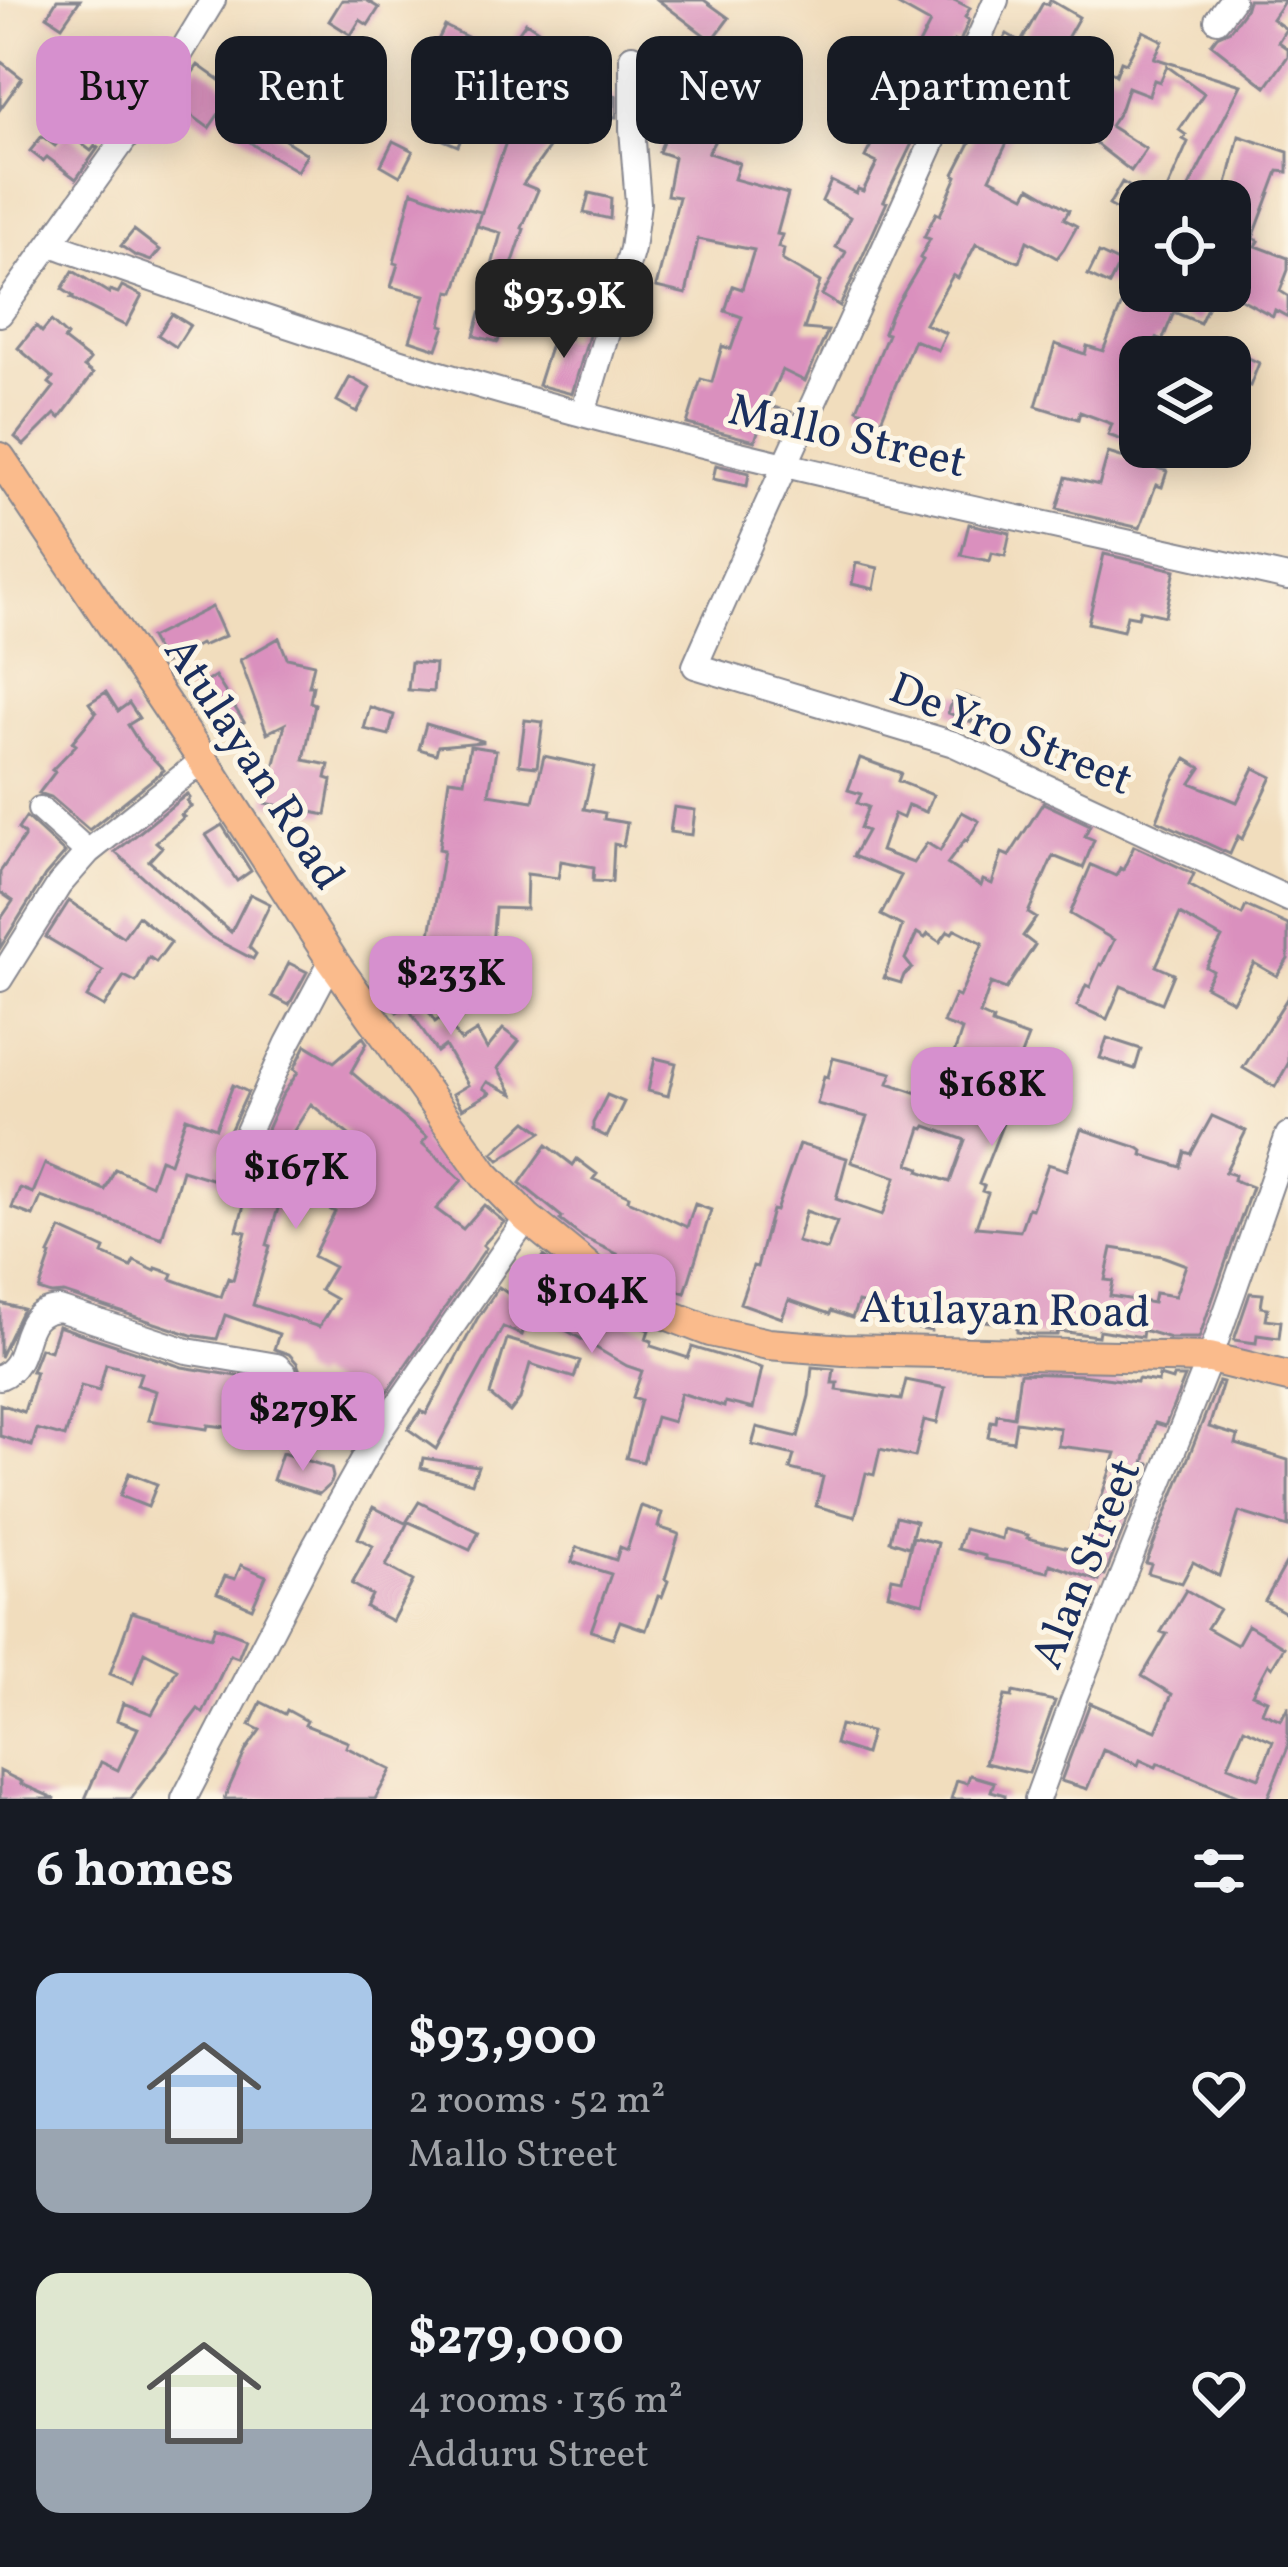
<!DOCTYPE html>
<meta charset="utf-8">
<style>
:root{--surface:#171b24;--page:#242831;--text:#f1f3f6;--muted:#9ea1a6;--accent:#d690ce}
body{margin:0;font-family:Vollkorn,serif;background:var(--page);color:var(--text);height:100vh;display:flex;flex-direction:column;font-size:45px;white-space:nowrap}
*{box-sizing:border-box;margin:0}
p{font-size:39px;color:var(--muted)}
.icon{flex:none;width:66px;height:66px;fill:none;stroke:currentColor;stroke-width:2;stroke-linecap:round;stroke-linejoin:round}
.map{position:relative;height:1799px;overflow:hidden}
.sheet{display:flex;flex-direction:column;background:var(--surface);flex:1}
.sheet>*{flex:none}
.banner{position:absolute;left:36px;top:36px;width:1218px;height:108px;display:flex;gap:24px}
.tools{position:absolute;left:1119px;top:180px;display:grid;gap:24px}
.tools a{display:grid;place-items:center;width:132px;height:132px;border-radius:24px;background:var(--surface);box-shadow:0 6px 30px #0003;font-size:60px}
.price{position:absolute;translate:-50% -102px;padding:0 27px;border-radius:24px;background:var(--accent);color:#111;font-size:39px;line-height:78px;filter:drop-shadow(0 3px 6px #0008)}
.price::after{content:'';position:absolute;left:50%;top:72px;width:36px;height:27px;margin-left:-18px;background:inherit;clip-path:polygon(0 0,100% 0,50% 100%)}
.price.current{background:#222;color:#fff}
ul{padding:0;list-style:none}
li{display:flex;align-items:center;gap:36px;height:300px;padding:0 36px}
li span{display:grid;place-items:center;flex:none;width:336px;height:240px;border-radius:24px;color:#555}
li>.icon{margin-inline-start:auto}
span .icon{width:144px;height:144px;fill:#fffc;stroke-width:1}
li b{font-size:51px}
h2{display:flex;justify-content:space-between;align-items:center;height:144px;padding:0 36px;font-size:51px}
.pill{padding:0 42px;border-radius:24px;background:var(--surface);box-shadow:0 6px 30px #0003;font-size:42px;line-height:108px}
.pill.current{background:var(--accent);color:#111}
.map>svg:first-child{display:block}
.building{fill:#da90be;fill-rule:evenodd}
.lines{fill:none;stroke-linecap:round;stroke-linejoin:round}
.minor-casing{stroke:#86868e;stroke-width:28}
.major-casing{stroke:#86868e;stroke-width:34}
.minor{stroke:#fff;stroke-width:24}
.major{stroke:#fabb8c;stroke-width:30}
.labels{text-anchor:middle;stroke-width:10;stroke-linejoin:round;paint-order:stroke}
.street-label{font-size:45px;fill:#1b2f5e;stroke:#fcf5e5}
</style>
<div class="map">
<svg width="1288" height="1799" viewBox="0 0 1288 1799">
<rect width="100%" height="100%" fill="#fcf5e5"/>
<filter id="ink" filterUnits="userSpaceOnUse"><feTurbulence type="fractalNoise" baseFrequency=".00833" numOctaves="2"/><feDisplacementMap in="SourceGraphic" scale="24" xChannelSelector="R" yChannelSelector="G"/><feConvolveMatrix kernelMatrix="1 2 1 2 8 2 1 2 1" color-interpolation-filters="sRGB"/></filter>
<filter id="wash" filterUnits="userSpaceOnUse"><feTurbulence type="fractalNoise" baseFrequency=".004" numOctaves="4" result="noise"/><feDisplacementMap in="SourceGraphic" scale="48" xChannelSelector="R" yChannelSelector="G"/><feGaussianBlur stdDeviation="2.7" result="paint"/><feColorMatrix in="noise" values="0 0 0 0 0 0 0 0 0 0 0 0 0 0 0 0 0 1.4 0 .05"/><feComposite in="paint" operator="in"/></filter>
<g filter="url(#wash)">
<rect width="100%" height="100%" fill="#f1ddbd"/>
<g id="blocks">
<path class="building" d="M57,0H80L62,26L47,16Z
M342,0H366L379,8L368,25L360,20L351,35L329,21Z
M658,0H704L729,18L712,41Z
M889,0H954L970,8L965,17L969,20L959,44L954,41L933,84L929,93L935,96L884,201L887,202L840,306L822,295L846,252L836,247L850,217L822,201L831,181L856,193L858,189L863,191L877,163L865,157L899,90L880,81L897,48L913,56L930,23Z
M1050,0L1079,17L1067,38L1116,75L1121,61L1126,63L1143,31L1163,41L1154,58L1241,85L1189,187L1192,189L1186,201H1162L1188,142L1183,139L1186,135L1179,130L1204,93L1167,66L1160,82L1154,80L1149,95L1128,87L1120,111L1110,126L1146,149L1131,171L1091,140L1098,130L1058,103L1051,116L1026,103L990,178L1025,196L1030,187L1069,210L1064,219L1077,226L1064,249L1057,258L1027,241L1019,262L976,244L958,278L953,275L925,324L946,333L938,350L914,340L881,420L857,409L888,334L884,333L891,314L923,260L920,258L930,239L924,237L936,213L940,215L957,176L954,174L972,139L969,137L973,130L965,127L999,61L993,57L1007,34L1021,42L1043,3L1048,5Z
M1248,0H1285L1272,19L1286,29L1278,42L1288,49V56L1266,87L1211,44L1217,36L1230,30L1245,10Z
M526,22L544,34L532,51L514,39Z
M445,26L479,43L467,66L434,48Z
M335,42L352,55L338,74L320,61Z
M136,44L153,57L128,91L136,95L123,113L101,101L118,69Z
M246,55L290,86L285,94L289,98L269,126L271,128L269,130L307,154L297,171L255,146L218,115L209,128L172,101L198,65L226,85Z
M0,61L22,78L0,109Z
M668,62L711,88L714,84L736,101L713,130L719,133L708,153L739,163L734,179L788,194L777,234L782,235L778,247L784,249L782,260L820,282L804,329L828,331L805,381L782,370L766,405L791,412L784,429L761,422L755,441L687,424L701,379L712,382L722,346L731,349L742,317L725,311L733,286L742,289L754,250L698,239L686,294L656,287L679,197L667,195L674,157L659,152L665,137L649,130L657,110L649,106L663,81L658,78Z
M594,95L616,96V117L593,115Z
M436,100L471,115L458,146L436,137L440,127L427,122Z
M498,101L521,114L513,127L549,148L523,184L538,190L522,228L524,229L509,274L491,269L501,233L477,226L508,136L506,140L483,126Z
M66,132L91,151L95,146L98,148L76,179L47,157L43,161L30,151L42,136L55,146Z
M1239,136L1288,152V172L1278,171L1253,238L1259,241L1256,246L1288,258V270L1280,291L1288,296V317L1275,310L1273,316L1230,293V243L1238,227L1230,223V201H1223Z
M393,141L413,151L400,176L381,165Z
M1122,182L1144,195L1131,218L1109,205Z
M412,191L448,204L481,212L455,292L449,291L441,325L445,326L437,349L410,340L425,295L391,287L398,264L394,263Z
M589,193L611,198L610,219L584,213Z
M134,230L160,250L151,261L134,255L121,246Z
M1099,253L1120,263L1109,285L1088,275Z
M73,271L109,293L110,290L118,293L122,286L142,296L126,326L71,298L73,296L62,289Z
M1129,287L1155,299L1159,291H1215L1200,323L1174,312L1162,341L1157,338L1149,357H1140V390L1129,415L1133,416L1125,441L1108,435L1112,424L1080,412L1078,419L1036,406L1055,344L1085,354L1087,346L1103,351Z
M480,313L504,320L498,342L474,336Z
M172,314L190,325L176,347L158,335Z
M51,321L67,336L64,340L90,360L84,367L93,374L60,418L55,414L24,445L15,437L54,387L49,383L53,378L18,348L36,326L42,332Z
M574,327L590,332L572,394L538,385L554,335L570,339Z
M1230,349L1259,363L1250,386L1238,381L1231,399Z
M350,377L370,388L357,412L337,401Z
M1108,453L1167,471L1162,487L1156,485L1140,528L1057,509L1066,477L1099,485Z
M716,465L749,473L747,486L713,479Z
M969,524L1010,533L1005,556L992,553L990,561L961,555Z
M1104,554L1175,570L1165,616L1140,610L1138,617L1127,615L1123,631L1088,623Z
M856,563L878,568L874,589L852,584Z
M212,607L225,636L202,646L200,644L164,664L150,638Z
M279,638L287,658L314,664L309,686H313L310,702L315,704L304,760L329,765L326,778L332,780L326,815L265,803L285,724L267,733L240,660Z
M411,662L435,664L433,692L408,690Z
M215,676L244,722L224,734L206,704L197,710L187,694Z
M106,692L118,711L129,703L139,718L128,725L142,747L164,770L89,830L51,797L39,793L55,772L52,770L76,745L72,742L96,713L89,703Z
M956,693L980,701L972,722L948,713Z
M370,707L394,715L389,735L364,729Z
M525,720L543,722L537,767L519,765Z
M426,724L483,741V742L438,746L436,754L419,749Z
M470,746L496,750L489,794L533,801L544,756L594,767L584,809L605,813L604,819L627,823L623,846L614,844L612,882L593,881L594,867L561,861L558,878L527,874L526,909L495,908L491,958L458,956V958L427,953L444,850L439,849L449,779L464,781Z
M860,758L901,773L898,781L933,795L926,812L908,805L903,818L894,814L881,851L913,863L927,843L940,851L962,812L979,821L967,841L965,840L947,864L981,886L983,880L992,884L1002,853L1009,856L1043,803L1090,825L1085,836L1094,840L1083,868L1053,856L1028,913L1036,918L1023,936L1035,945L1006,989L991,983L980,1014L993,1020L992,1024L1028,1037L1014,1073L1017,1074L1005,1106L1009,1108L979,1184L984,1186L982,1191L988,1193L976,1227L1020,1231L1028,1208L1032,1209L1048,1164L1067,1170L1081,1129L1139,1148L1143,1151L1142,1155L1181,1167L1185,1152L1191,1154L1212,1116L1246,1131L1225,1172L1235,1175L1234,1180L1252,1187L1199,1338H1170L1143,1330L1142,1337L1099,1330L1098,1336L1058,1331L1057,1335H1035L1017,1332V1325L983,1321L984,1310L954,1305V1308L950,1307L947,1325L932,1322L931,1331L892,1324L895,1311L858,1302L852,1318L831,1311L830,1314L789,1300L782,1318L740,1303L753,1266L757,1267L772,1210L776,1211L799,1144L847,1158L836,1199L882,1215L884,1211L896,1177L851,1162L867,1117L817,1104L824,1076L828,1077L833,1058L892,1073L888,1083L969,1110L970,1107L974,1109L986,1077L958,1067L959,1062L952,1060L962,1030L943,1023L955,995L959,997L983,943L955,929L952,933L948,931L940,942L928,934L925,938L917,933L905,959L912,968L904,975L901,983L884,978L902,926L881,915L901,876L853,856L867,831L860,828L868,807L857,803L861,794L848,790ZM926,1126L965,1140L950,1182L919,1171L920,1168L909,1164L921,1128L924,1129ZM806,1211L837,1222L827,1250L797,1242ZM1112,1248L1162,1256L1186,1265L1175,1296L1155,1293L1153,1303L1110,1296L1113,1281L1105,1280Z
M1186,759L1201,768L1191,783L1237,802L1254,768L1272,777L1242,839L1238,836L1230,854L1157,820L1173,780Z
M187,794L190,798L187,801L191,806L181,815L184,817L156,842L162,847L149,861L231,932L250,894L270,904L249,947L256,954L253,959L209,936L115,852Z
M674,807L695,810L692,835L670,832Z
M26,817L65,853L45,876L0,948V920L13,901L0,892V872L24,837V834L18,829Z
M222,825L251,871L237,881L206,835Z
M1134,846L1194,874L1189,885L1242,915L1246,906L1288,925V959L1277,976L1254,963L1233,1001L1205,986L1213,971L1206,967L1222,938L1180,914L1156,966L1174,974L1162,1003L1121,986L1107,1019L1077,1006L1086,985L1090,987L1100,964L1102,965L1114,940L1070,914L1091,865L1116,876L1120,868L1123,870Z
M69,901L123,937L138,916L171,942L156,962L149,957L136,982L124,976L104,1007L87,997L103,971L46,937Z
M391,961H397L435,1022L444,1016L461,1041L477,1031L487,1049L503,1029L519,1041L498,1068L513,1094L487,1082L483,1088L490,1093L462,1109L453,1094L468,1085L445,1046L437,1052L407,1006L397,1012L373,972Z
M289,963L307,972L289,1005L272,996Z
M1288,997V1064L1275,1087L1243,1068Z
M363,1037L367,1043L351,1072L427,1137L422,1143L462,1180L436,1209L463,1229L484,1205L504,1222L483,1245L486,1248L378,1405L314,1375L312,1380L301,1374L297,1363L289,1354L274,1349L279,1334L225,1315L217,1339L191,1335L64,1293L51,1294L39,1290L51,1255L49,1254L61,1229L105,1249L103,1254L131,1267L134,1261L155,1271L156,1268L173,1274L171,1279L221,1297L228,1278L233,1280L246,1232L237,1230L246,1198L222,1190L224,1183L182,1170L162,1238L41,1197L33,1216L12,1208L20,1188L33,1193L45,1164L105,1190L115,1169L151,1185L160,1159L170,1163L186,1117L216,1128L233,1085L248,1092L220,1153L219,1163L227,1174L235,1176L244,1174L250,1167L282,1096L298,1072L294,1069L306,1045L334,1062ZM311,1104L349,1135L332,1157L288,1140ZM304,1197L335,1212L313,1256L334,1267L320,1290L336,1299L319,1327L253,1305L270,1246L267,1245L279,1205L298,1212Z
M1107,1038L1141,1049L1135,1069L1100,1058Z
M655,1058L676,1063L668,1096L648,1091Z
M607,1095L624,1102L607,1137L593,1130V1123Z
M527,1121L542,1132L499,1160L493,1153Z
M547,1145L573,1165L577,1159L597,1174L593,1179L629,1196L628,1200L687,1227L695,1204L711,1210L685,1293L659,1284L613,1261L617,1254L582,1237L560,1220L562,1217L520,1183Z
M543,1256L601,1300L597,1306L626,1315V1322L649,1330L646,1339L652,1341L651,1346L688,1358L692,1347L762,1368L753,1409L725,1402L724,1407L681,1393L673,1422L656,1417L643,1462L626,1458L641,1400L633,1397L642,1371L627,1366L530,1309L522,1335L503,1327L436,1449L408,1429L421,1411L426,1414L477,1319L499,1287L513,1297L534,1264L536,1266Z
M1250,1293L1263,1294L1261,1307L1268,1308L1266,1319L1281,1321L1279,1338L1257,1335L1256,1343L1234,1340Z
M0,1303L23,1309L0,1357Z
M58,1326L182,1367L268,1381L272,1416L245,1412L243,1429L208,1425L207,1429L148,1420L156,1391L137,1385L141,1373L106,1364L99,1391L81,1386L65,1437L37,1429L32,1446L0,1436V1404L24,1412L36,1372L31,1371L40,1348L50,1351Z
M507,1339L580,1361L574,1378L530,1364L520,1399L510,1412L490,1395Z
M812,1367L834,1369L832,1383H838L837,1390L901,1400L906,1380L945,1388L937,1423L924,1420L915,1457L880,1449L874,1475L866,1473L855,1517L816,1506L823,1477L790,1469L794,1455L752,1445L757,1427L798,1437L809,1396Z
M1020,1373L1081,1375L1137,1382L1138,1379L1158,1382L1159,1376L1172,1380L1173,1377H1185L1165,1426L1155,1423L1144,1463L1150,1464L1105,1575L1101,1574L1099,1581L1050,1564L1048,1572L985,1559V1556L958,1549L964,1529L1002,1539L1004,1529L1028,1535L1027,1538L1077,1550L1080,1539L1086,1541L1102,1495L1116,1453L1058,1446L1060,1428L1016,1422L1013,1441L988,1437L991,1421L996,1422L997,1414L1014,1417Z
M1219,1381L1223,1382L1209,1427L1238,1436L1236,1444L1288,1460V1527L1239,1512L1219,1576L1193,1562L1182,1583L1148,1573L1151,1564L1146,1563Z
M282,1453L331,1468L333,1477L331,1483L319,1494L273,1480Z
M423,1458L478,1466L472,1483L421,1468Z
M129,1473L157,1484L148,1507L120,1496Z
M419,1502L479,1532L470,1550L407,1521Z
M641,1506L662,1513L658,1527L679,1534L665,1579L668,1581L662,1597L658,1596L646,1630L620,1621L613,1638L591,1631L611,1574L572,1562L577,1547L616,1560L620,1547L627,1550Z
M373,1507L407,1524L386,1566L413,1581L392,1621L366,1607L372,1595L352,1584L373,1546L358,1538Z
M896,1516L916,1521L909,1547L890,1541Z
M913,1537L938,1543L923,1603L888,1594L892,1578L902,1580Z
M1288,1560V1614L1265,1601Z
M241,1565L266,1576L252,1608L217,1593L225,1576L235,1579Z
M1186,1590L1219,1609L1207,1628L1237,1645L1248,1625L1284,1647L1272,1667L1268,1664L1252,1694L1267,1700L1262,1712L1281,1720L1288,1706V1747L1267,1799H1244L1158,1763L1156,1767L1140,1760L1138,1765L1103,1750L1087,1789L1061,1781L1090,1703L1156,1731L1172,1694L1142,1676L1167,1634L1161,1632ZM1244,1728L1273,1741L1259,1778L1228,1766Z
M132,1612L211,1637L215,1626L246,1638L238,1658L230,1655L203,1713L198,1709L130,1799H85L101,1762L118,1770L138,1728L117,1720L123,1703L152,1714L177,1669L144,1652L133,1683L110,1674Z
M1013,1692L1055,1701L1029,1773L985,1763L1005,1696L1012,1697Z
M261,1702L285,1714L287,1710L307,1721L305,1725L348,1742L346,1747L391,1770L375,1799H224L246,1750L260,1730L250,1725Z
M840,1725L871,1732L865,1754L835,1744Z
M0,1771L22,1782L21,1784L56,1799H0Z
M970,1775L994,1782L991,1791L1005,1795V1799H951L957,1780L967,1783Z"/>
</g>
</g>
<g filter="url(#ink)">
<use href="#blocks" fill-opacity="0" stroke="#86868e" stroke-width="3"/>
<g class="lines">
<g class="minor-casing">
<path id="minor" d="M996,0C898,223 793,443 695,666L954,744L1288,899
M1217,20L1232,0
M51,244C203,297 354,350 509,394C765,466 1028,519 1288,578
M0,314L151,102L213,0
M583,413L632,249L638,203L632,129V57
M40,809L88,852
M0,979L59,885L88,852L203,760
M235,1160L288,1043L332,960
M0,1377C36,1362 13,1312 59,1309L187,1351L277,1366L284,1373V1392L289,1407L377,1435
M184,1799L316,1544L377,1435L527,1218
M1037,1799L1073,1701L1210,1358L1288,1135"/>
</g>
<g class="major-casing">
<path id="major" d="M0,458L203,760L332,960L485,1175L527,1218L602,1279L666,1314L710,1331L768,1344L844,1350L1210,1358L1288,1377"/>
</g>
<use href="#minor" class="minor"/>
<use href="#major" class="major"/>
</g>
</g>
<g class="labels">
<g class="street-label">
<text transform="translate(848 434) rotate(13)" y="16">Mallo Street</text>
<text transform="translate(1012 732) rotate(22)" y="16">De Yro Street</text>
<text transform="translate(256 762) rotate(57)" y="16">Atulayan Road</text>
<text transform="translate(1005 1308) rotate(1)" y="16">Atulayan Road</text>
<text transform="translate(1084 1563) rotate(-68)" y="16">Alan Street</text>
</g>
</g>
</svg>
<div class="tools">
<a><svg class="icon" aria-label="locate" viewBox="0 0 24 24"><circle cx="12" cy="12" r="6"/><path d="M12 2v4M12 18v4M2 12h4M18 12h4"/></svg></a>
<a><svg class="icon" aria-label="layers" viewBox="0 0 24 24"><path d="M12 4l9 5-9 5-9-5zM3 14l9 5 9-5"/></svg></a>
</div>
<b class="price current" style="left:564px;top:361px">$93.9K</b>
<b class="price" style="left:451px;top:1038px">$233K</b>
<b class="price" style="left:992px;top:1149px">$168K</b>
<b class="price" style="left:296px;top:1232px">$167K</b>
<b class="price" style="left:592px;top:1356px">$104K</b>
<b class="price" style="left:303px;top:1474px">$279K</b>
<div class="banner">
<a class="pill current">Buy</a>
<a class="pill">Rent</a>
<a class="pill">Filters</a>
<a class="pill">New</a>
<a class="pill">Apartment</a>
</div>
</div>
<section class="sheet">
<h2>6 homes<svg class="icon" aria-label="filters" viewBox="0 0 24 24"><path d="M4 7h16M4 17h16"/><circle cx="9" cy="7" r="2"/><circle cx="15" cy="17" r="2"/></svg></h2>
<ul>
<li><span style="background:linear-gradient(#a9c7e8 65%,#9aa5b1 0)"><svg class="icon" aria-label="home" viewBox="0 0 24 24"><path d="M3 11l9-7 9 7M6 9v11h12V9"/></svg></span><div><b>$93,900</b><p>2 rooms · 52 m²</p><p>Mallo Street</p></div><svg class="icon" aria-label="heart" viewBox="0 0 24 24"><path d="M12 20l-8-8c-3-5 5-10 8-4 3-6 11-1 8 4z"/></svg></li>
<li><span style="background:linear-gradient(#dfe7d0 65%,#9aa5b1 0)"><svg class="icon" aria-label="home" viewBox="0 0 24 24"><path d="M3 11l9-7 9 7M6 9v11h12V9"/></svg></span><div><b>$279,000</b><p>4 rooms · 136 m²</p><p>Adduru Street</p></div><svg class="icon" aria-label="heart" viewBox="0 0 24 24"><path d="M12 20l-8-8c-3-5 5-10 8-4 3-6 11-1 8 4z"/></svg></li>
</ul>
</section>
